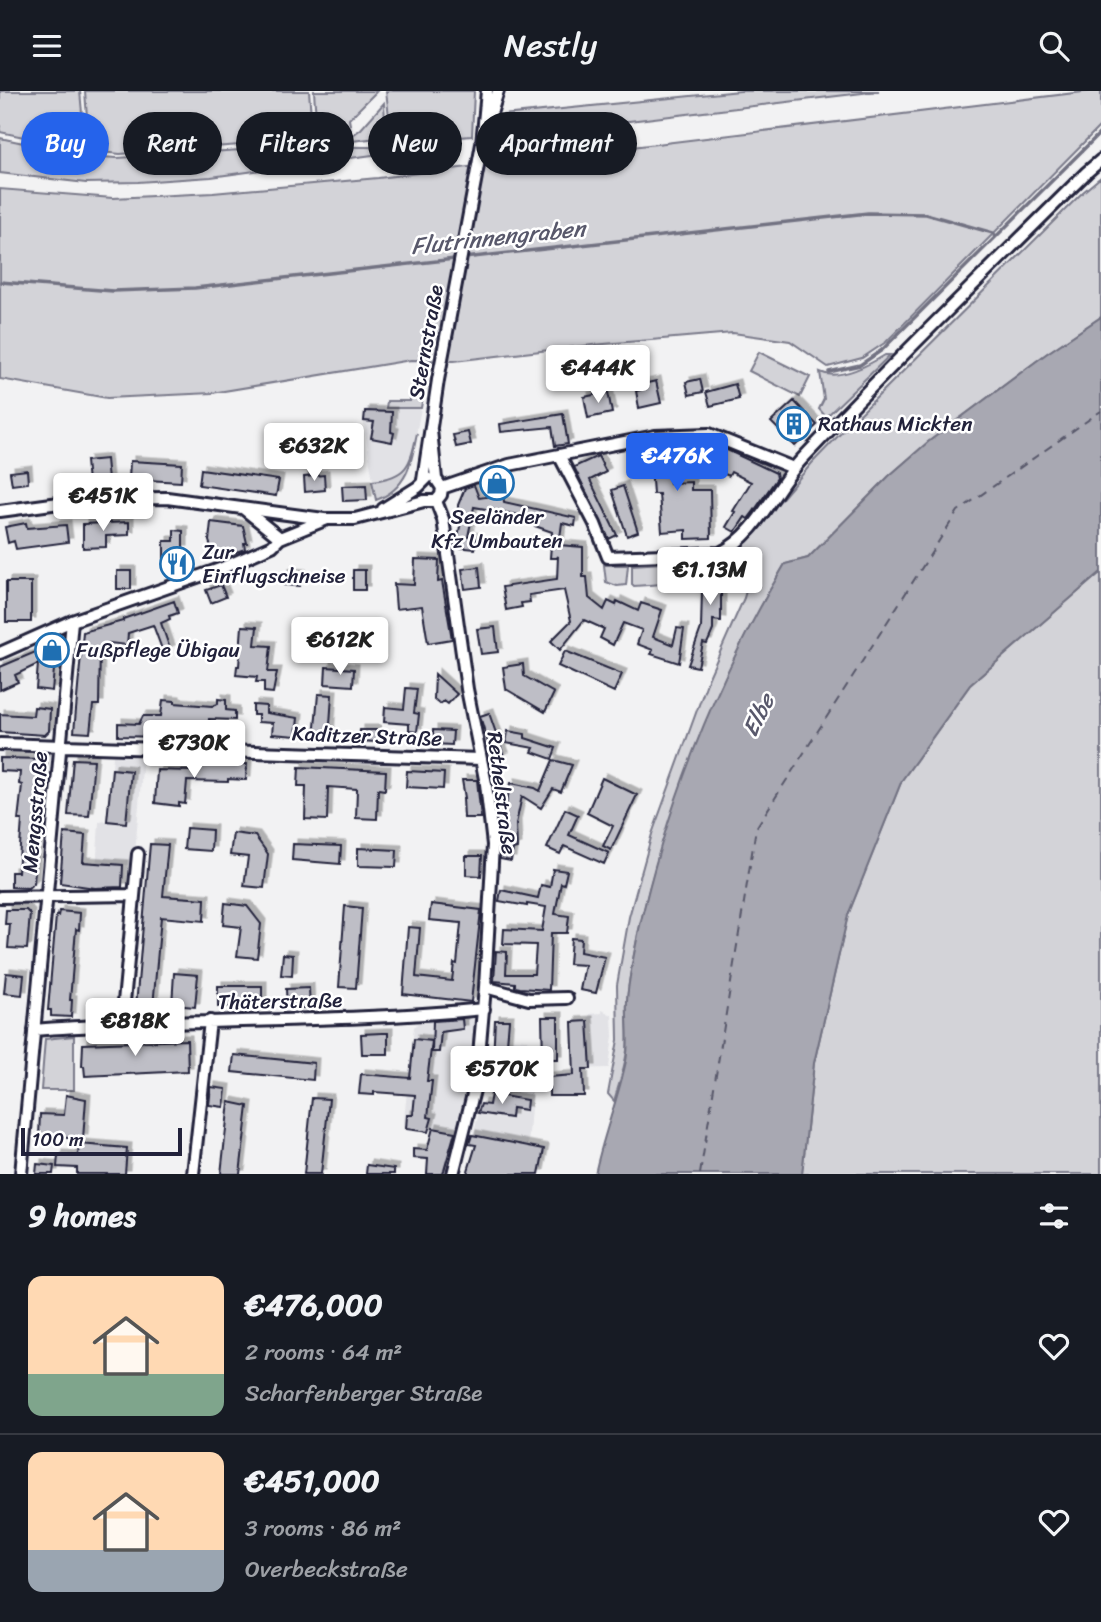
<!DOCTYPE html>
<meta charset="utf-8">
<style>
:root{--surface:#171b24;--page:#242831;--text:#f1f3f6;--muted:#9ea1a6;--line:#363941;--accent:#2563eb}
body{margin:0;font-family:Sriracha,sans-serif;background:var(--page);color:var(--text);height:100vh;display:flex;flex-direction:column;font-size:26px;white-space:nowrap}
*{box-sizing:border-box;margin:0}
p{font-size:23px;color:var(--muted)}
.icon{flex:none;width:38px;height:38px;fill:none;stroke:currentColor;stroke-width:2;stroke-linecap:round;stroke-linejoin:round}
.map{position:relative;height:1083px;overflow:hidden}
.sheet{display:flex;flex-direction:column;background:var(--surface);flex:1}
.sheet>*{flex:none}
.top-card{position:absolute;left:21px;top:21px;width:700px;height:63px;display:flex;gap:14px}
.scale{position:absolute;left:21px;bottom:18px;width:161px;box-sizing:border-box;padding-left:7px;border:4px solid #22223b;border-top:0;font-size:19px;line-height:24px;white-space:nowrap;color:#22223b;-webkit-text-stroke:5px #fff;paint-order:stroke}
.price{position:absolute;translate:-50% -60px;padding:0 16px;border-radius:7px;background:#fff;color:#222;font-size:23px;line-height:46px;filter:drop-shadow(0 2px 4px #0008)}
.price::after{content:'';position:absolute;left:50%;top:42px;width:21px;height:16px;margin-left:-10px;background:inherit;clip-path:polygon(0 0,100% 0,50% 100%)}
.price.on{background:var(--accent);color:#fff}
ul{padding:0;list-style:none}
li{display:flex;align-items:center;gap:21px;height:175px;padding:0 28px}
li+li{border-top:2px solid var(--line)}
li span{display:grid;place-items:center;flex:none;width:196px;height:140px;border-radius:14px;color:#555}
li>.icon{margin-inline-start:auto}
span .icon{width:84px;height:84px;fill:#fffc;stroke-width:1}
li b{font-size:30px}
h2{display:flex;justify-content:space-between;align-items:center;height:84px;padding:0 28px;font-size:30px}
.tag{padding:0 24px;border-radius:32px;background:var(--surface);box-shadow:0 2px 5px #0004;font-size:24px;line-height:63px}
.tag.on{background:var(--accent);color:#fff}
header{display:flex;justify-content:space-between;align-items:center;height:91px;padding:0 28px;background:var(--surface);font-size:32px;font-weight:600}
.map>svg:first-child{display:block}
.built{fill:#e2e2e6}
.green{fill:#d3d3d8;stroke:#7a7a8a;stroke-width:2}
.water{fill:#a8a8b2;stroke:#727282;stroke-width:2}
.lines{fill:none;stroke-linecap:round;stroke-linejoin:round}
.stream{stroke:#727282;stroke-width:3.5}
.ferry{stroke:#58586b;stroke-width:2;stroke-dasharray:9 7;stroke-linecap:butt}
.building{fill:#bebec6;stroke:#22223b;stroke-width:2;filter:url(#shadow)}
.minor-casing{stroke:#22223b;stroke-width:16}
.minor{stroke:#fff;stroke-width:10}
.labels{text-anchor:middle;stroke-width:5;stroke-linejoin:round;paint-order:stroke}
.street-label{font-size:21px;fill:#22223b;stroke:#fff}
.poi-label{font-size:21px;fill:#22223b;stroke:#fff;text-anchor:start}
.water-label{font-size:23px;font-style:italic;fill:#58586b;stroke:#fff}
</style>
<header><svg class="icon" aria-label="menu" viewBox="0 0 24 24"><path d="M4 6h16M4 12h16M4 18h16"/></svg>Nestly<svg class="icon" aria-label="search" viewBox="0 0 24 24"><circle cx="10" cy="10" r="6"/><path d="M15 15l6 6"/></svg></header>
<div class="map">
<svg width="1101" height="1083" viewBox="0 0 1101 1083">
<defs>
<filter id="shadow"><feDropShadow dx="4.5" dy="-4.5" stdDeviation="0" flood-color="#0004"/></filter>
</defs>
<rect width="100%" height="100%" fill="#f2f2f3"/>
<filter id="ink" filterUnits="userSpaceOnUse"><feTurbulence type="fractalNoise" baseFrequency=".0143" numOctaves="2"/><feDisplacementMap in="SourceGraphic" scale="14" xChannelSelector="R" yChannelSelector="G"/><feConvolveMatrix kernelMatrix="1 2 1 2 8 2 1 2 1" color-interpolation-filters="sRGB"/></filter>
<g filter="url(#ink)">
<path class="built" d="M367,316L421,317L409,381L405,388L382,407L376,409L363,327Z
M113,665L143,666L134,774H123L122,799L95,797L99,731L107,730Z
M602,919L612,924L613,945L609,977L574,978L572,931L587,930L590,923L602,922Z
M475,923L465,1006L456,1042L436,1038L426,1041L403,1038L414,936L418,932L433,928Z
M494,947L528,949L526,989L533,990L528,1055L473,1044L481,1013L490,1014Z"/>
<path class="green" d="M0,0H80L82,22L74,28L77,30L76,44L86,48L85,59L0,41Z
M85,0H309C311,21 309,39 329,51L308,49L120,63L92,60L90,48L96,45L98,34L92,27L87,26Z
M314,0H377L349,28L351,40L336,48C313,35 316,24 314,0Z
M386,0H474L472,45L392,51Z
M740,0H879L513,44L494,49L503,24Z
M1091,0H1101V34L886,251L862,267L828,276L790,250L733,242L592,254L454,270L411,269L212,302L107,307L0,288V98L113,107L213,102L378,87Z
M384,12L386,46L343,51L361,38Z
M0,47L84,65L117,67L304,55L424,57L211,86L138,91L86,92L0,82Z
M1101,86V226L1046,263L928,351L889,385L808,467L785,473C717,588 668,712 638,843C634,864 628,889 627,911C626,927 629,943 627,959C625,976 619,993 614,1010L608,1003L618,949L617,894L629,826L652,743L709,586L744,507L754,471L750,466L729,464V462L746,450L812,372L841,342L1083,101Z
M759,261L810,286L800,306L749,280Z
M885,264H890L826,326L819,318L824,308L820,281C839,290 867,275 885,264Z
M425,294L421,317H386L387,310H410L411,298Z
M417,342C412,371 407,398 376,409L372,390C408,386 410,374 417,342Z
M697,470C692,481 684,493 670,493L669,471Z
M663,472V493L634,495L632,493V474Z
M604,474H628L626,494L617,495L606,491Z
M1101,481V1083H802L814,972L848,824L902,689L970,594Z
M74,945V999H41L45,948Z"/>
<path class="water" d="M1101,226V481L970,594L902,689L848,824L814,972L802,1083H595C603,1045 618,1008 626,970C630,950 626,931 627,911C628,889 634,865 638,843C667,713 716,588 785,473L808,467L889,385L928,351L1046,263Z"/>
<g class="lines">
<path class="stream" d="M0,191L113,200L195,197L868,122L926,123L993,142L996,145
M829,281L860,274L882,259L1101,41"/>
<path class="ferry" d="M700,1083L756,737L958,420L1101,320"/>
</g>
<path class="building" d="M700,288L703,301L689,304L686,291Z
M656,290L661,312L639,317L636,300L640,299L639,294Z
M735,293L739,308L710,315L706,301Z
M608,301L612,322L588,327L584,306Z
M794,310L817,334L795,355L771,331Z
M365,320L392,321L391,341L394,342L392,351L371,347L374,331L364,330Z
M563,323L568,353L555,355L552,336L501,341L500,333Z
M468,341L471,353L456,356L453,344Z
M667,353H687V369H666L670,392L691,391V399H710L711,447L686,448V439L662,441L659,403H653L651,375L639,377L634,359Z
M710,354L727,359L776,382L777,387L754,420L748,428L745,426L735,441L726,436L735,421L733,420L751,391L731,381L729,385L720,381L716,385L715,378L704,376Z
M598,365L606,381L590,389L617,444L609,448L574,376Z
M106,368L108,389L88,391L86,370Z
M130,370L182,373L181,391L129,388Z
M201,378L279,389L276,405L199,394Z
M27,379L28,392L12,394L10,381Z
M324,384L325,399L305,401L304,386Z
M366,394L367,409L343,410L342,395Z
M474,394L479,407L493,405L492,394H502L504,411L576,427L575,435L562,432L559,454L583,456V486H587L589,507L604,519L608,510L616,514L617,510L638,520L641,512L662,519L653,546L673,554L677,537L684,538L679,572L651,563L653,559L637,553L642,539L623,532L613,554L600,547L604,538L584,529L560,559L551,550L571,530L564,499L529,504L530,511L521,512L522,516L506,519L502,496L557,488L558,465L557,467H550L552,441L535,435L536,427L474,416L468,446L476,447L475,458L456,456L462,425L458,424V414L465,397Z
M623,395L638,441L627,445L612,399Z
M129,431V444L106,445V456L83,457V433Z
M211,431L243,435L247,452H244L245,458L215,468L209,450Z
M26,432L27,437L66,434L68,451L16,458L14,450L8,452L5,436Z
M174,439L183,440V459H179L178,467H164V450H174Z
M415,468L439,469L438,491L442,490L452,548L428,552L422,515L396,518L394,493L414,494Z
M714,470L728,473L721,503V530L713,529V539L707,553L703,552L698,576L688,574L701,537L702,500L708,477L712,478Z
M479,476L481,496L465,498L462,478Z
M353,479H365V499H353Z
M117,480H131V498H117Z
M285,482L301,483L300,495L284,494Z
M6,491H31V531H6Z
M221,494L226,506L211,512L206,499Z
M174,510L178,522L169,525L170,528L161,532L170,558L163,561L153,534L128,542L127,554L109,552L100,556L99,614H93L90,642L74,641L83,541L123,530V528Z
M242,535L257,536L255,554L271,555L268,581H277L273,602L264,601V591H256L257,586L236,584L237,575H239Z
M495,536L498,561L481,563L477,538Z
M52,554L56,556L52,600L36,598L38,573L15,584L18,591L0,599V576Z
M565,560L622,583L614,601L558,575Z
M523,573L524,585L554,602L545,621L506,598L503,576Z
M326,576L354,578L353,595L325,593Z
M435,583L457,603L448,613L444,610L440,613L434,608Z
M406,597L417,598L414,622L419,623L417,641L409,640V633L384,631L385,616L404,618Z
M318,603L332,604L329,648L314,647Z
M218,608L226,609V619L235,620V629L209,628L208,647L118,645V632L139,633L143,625H161L163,609L175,610V612L212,615L218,613Z
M253,614L266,615V622L298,627L296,645L272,643L273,632L258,631V624H253Z
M34,616L50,618L49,640L45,644L0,641V623L33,625Z
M489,622L504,665L493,668L480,625Z
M360,639H376V651L359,650Z
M433,639L453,640L452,654L433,653Z
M508,640L525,643V647L556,657L552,668L532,661L534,657L506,652Z
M0,667L44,668L34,792L28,797L11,796V781H18L22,729H18L22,694L19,693L20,681L0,680Z
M73,668L94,669L89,725L68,724Z
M553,669L572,674L561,701L553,698L541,717L522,705L516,733L517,757L513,758L511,770L500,768L499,738L503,713L506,714L511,692L535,697L540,700Z
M190,672L247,673L246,689L228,688V691L187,690L185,713L179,712V715L155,712L157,679L190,680Z
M299,676L386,680L385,699L378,698L377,728L356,727L357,698L328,696L327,729L305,728L306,695H298Z
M112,678L131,680L126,732L107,730Z
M407,680L444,682L443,698L406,696Z
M602,687L637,704L611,759L603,755L613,735L587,722Z
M462,689H477L481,727H464L463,707H465Z
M565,718L578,724L569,744L609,762L604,773L564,755L560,763L547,757Z
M186,737L212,739L211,760L184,758Z
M64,742L85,744L83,771L123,774L122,796L95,797L60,792Z
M233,742L255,745L268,763L264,797L244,795L248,766L230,764Z
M150,753L168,754L163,805L205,808L204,830L161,826L153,916L136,915Z
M293,753L341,755L340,773L292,769Z
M358,757L397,759L396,776L358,775Z
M466,765H482L481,785L466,784Z
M553,778L567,780L564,793L561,792L555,823L569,825L567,842H551L549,899L520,897L515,896V892L494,890L496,860L507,861L506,883H534L536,854L503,853L504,838L542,840L546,816L527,813V815L499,810L501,799L538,807L541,794L550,796Z
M225,812L247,815L261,833L257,867L237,865L241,836L223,834Z
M431,813L481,819L471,911L403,903L408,836L420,837L416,886L452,890L454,872L457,873L461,832L429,829Z
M345,815L362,817L356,897L339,896Z
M6,819H26L30,823L27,858L8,857L10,833H5Z
M59,820L80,822L79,839L76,838L70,909H72L71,926L51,925V919H48L56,825H58Z
M571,847L581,848L580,861L605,866L596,902L580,899L585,874L569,873Z
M283,863L293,864L292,885L281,884Z
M6,882L24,884L22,904L4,902Z
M174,882L198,884L195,916L172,914Z
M218,895H262V916H218Z
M309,897L310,917H287L286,898Z
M542,926H558V968H543Z
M462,928L463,938L441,941L439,961H432L433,930Z
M495,929H509L504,989L492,988Z
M588,930L591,978H583L584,1005H549V986L574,984L572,931Z
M382,942H388V963H362L361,943Z
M414,948L432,950L427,990H432L428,1026L432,1027L428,1041L406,1038L407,1024H413L415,1004L374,1001V1004L359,1003L361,983L410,987Z
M187,949L188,980L85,985L84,975H82L83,953Z
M234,964L314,972L313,989L232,981Z
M211,996L226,998L224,1016L209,1014Z
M491,1003L527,1009L526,1019L512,1017L511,1027L478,1022L481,1013L489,1014Z
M66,1004L86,1008L83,1048L39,1045L40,1023L64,1024Z
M312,1007L329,1008L321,1083H304Z
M229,1011L248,1015L240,1083H221Z
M433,1037L455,1041L443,1083H427L428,1068L413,1067V1058L427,1059Z
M472,1044L544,1058L539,1083H467L476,1054L469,1053Z
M79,1053L127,1057L125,1083H77V1077L57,1076L58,1064L78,1065Z
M37,1073L54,1075L53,1083H36Z
M367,1074L394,1078V1083H366Z"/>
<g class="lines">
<g class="minor-casing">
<path id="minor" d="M489,29L498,0
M559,364L595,433L608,466L720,462C759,443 774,397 803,367C895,269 992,176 1087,81L1101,69
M423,389L438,289L482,53L487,0
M442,397L509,374L655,345L709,343L793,377
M436,410L443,428L467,598L486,693L493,754L485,896L477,987L453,1083
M244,418L280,447
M383,418L418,396L427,387
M0,420L89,408L167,407L324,428
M0,562L72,530L220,478L272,455L280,447L327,428H355L424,410H436L441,404L442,397L436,388L431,339
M0,653L481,668
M0,806L134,804
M485,896L529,908L567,907
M122,932L138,763
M34,939C184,927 334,933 484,918
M21,1083L72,530
M193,1083L210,930"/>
</g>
<use href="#minor" class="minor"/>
</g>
</g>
<defs>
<g id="building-ring" transform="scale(1.75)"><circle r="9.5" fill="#fff" stroke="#1f6fb2" stroke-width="1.5"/><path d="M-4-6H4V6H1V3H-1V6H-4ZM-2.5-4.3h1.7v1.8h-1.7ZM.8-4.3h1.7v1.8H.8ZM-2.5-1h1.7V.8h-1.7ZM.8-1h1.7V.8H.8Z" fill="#1f6fb2"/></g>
<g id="shop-ring" transform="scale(1.75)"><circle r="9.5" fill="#fff" stroke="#1f6fb2" stroke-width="1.5"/><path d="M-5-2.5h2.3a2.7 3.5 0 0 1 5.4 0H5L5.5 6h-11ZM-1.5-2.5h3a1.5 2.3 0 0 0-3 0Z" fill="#1f6fb2"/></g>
<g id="restaurant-ring" transform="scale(1.75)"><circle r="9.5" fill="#fff" stroke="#1f6fb2" stroke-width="1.5"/><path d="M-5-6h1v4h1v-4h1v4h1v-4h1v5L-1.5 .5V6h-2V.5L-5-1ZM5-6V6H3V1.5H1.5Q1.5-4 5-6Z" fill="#1f6fb2"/></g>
</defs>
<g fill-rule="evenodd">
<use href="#building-ring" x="794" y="333"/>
<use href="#shop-ring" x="497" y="392"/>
<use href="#restaurant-ring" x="177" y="473"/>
<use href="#shop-ring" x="52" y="559"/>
</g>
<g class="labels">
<g class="street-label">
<text transform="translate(426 251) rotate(-80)" y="7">Sternstraße</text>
<text transform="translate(367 645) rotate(2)" y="7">Kaditzer Straße</text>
<text transform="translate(502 702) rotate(83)" y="7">Rethelstraße</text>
<text transform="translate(35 721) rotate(-85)" y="7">Mengsstraße</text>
<text transform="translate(280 910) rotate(-1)" y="7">Thäterstraße</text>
</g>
<g class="poi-label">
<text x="818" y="340">Rathaus Mickten</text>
<text x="497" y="433" text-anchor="middle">Seeländer<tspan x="497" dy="24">Kfz Umbauten</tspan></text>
<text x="202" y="468">Zur<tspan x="202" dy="24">Einflugschneise</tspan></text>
<text x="76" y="566">Fußpflege Übigau</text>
</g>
<g class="water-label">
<text transform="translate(498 146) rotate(-6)" y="8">Flutrinnengraben</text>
<text transform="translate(758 624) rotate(-63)" y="8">Elbe</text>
</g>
</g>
</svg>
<div class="scale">100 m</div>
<b class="price" style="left:598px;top:314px">€444K</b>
<b class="price" style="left:314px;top:392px">€632K</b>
<b class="price on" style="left:677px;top:402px">€476K</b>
<b class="price" style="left:103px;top:442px">€451K</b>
<b class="price" style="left:710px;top:516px">€1.13M</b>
<b class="price" style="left:340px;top:586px">€612K</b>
<b class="price" style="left:194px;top:689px">€730K</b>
<b class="price" style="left:135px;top:967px">€818K</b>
<b class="price" style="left:502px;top:1015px">€570K</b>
<div class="top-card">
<a class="tag on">Buy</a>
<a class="tag">Rent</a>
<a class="tag">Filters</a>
<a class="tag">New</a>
<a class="tag">Apartment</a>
</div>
</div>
<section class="sheet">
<h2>9 homes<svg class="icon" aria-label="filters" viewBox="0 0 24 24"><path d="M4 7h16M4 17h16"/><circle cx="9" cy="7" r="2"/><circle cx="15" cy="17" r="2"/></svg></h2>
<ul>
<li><span style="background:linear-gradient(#ffd9b3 70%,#7fa58c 0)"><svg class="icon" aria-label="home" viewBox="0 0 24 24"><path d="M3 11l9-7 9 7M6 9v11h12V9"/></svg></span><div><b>€476,000</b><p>2 rooms · 64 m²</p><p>Scharfenberger Straße</p></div><svg class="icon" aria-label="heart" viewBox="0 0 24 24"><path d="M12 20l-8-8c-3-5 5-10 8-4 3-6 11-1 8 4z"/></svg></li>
<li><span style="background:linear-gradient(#ffd9b3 70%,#9aa5b1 0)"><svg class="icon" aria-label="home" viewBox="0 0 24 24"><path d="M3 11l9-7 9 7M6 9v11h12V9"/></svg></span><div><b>€451,000</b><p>3 rooms · 86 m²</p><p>Overbeckstraße</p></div><svg class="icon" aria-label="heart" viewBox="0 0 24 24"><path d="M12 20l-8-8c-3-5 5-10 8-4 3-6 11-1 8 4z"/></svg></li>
</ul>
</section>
